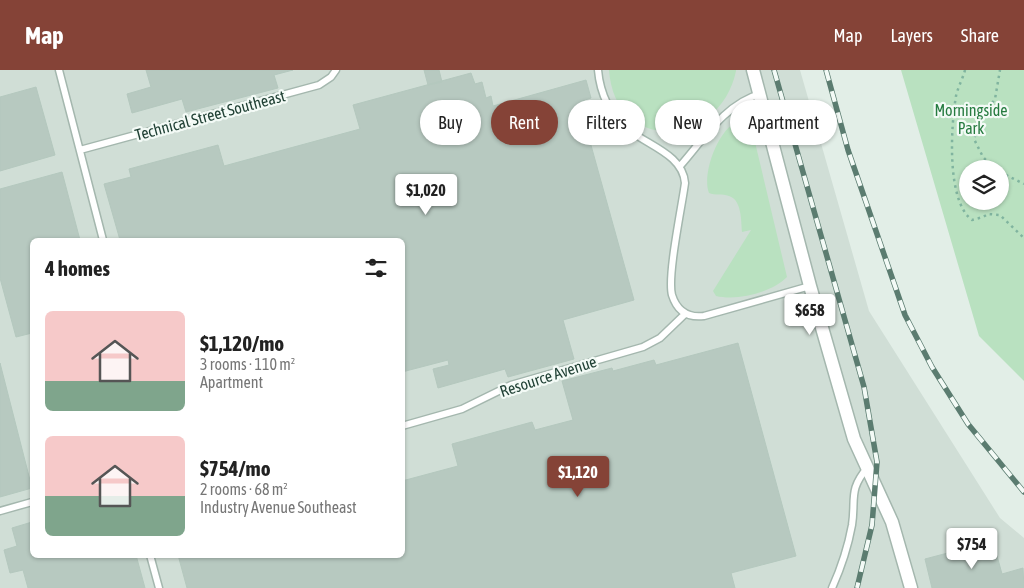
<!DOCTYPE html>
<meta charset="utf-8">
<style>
:root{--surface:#fff;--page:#f6f6f6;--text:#222;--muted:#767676;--accent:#854337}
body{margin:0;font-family:"Asap Condensed",sans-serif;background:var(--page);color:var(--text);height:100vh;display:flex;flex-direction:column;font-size:19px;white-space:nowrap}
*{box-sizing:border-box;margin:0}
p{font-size:16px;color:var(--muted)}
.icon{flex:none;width:28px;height:28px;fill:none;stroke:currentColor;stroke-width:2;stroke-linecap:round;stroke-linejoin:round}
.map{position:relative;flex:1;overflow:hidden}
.side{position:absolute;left:30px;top:168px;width:375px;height:320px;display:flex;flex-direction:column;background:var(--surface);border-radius:8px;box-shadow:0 1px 4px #0004}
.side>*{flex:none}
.hud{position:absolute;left:420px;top:30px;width:475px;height:45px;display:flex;gap:10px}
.fabs{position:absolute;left:959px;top:90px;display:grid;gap:10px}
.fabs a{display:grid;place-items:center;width:50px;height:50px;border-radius:50%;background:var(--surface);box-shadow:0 1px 4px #0004;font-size:25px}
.price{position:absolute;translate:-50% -42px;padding:0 11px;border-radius:5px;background:#fff;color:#222;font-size:16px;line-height:32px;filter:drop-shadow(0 1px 2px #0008)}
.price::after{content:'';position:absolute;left:50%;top:30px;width:15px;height:11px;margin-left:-8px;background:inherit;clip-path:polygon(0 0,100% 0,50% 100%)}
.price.selected{background:var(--accent);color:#fff}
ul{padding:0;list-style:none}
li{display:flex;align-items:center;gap:15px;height:125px;padding:0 15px}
li span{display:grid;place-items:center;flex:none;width:140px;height:100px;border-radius:8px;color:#555}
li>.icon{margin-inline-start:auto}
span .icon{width:60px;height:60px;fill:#fffc;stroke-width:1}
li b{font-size:21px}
h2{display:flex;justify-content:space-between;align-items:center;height:60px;padding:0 15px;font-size:21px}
.chip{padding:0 18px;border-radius:22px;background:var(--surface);box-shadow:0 1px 4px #0004;font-size:18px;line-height:45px}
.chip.selected{background:var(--accent);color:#fff}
header{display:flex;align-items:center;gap:30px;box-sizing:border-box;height:70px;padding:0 25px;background:var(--accent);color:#fff}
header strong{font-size:24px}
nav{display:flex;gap:28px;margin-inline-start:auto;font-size:18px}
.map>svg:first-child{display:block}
.built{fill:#d0ded6;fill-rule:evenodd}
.green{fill:#b9e1c0;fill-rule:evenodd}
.building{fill:#b7c9c0;stroke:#b4c8be}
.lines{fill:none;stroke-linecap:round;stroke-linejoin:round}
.service-casing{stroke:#a4b7ae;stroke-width:9}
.minor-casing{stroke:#a4b7ae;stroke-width:15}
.path{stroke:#80b49f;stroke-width:2.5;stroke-dasharray:2.5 4;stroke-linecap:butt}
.service{stroke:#fff;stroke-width:6}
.minor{stroke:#fff;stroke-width:12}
.rail-casing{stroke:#5b7c70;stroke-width:5.5}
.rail{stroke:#f3faf6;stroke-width:4;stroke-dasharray:11;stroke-linecap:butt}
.labels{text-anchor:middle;stroke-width:4.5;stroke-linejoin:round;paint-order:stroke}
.park-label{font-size:16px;fill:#267b40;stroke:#f3faf6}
.street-label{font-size:16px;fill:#204135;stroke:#f3faf6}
</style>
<header>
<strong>Map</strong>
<nav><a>Map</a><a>Layers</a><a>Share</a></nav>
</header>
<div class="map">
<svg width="1024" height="518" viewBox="0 0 1024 518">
<rect width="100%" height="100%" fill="#e2eee7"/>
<path class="built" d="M0,0H800L869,241L1000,448L1024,468V518H0ZM32,170H402V485H32Z"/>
<path class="green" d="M609,0H736V1C720,78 615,85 609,0Z
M901,0H1024V311L979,266ZM968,99H1000V131H968Z
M742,50L750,56L754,68L787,207C771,223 737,231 716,226L713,221L751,160L742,162C741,151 742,130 729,126C722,123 715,126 709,123C701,104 720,53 742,50Z"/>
<path class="building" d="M146,0H293L274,5L278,18L186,42L182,29L132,43L127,24L151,17Z
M424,0H439L442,12L428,15Z
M471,3L475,14L482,12L486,28L491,26L493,36L586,10L591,28L579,32L634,230L563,250L574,289L508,307L505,299L438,318L433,299L449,295L448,290L402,302V170H120L104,114L131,107L129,99L218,75L224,96L360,59L353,35Z
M36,17L55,85L0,101V27Z
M62,102L80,170H32V263L16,267L0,208V119Z
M738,273L796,486L731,503L735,518H187L178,485H402V411L458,396L452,374L532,352L535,360L573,350L562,311L612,298L613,301L654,290L656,295Z
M0,293L32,418L0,427Z
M32,452V485H136L145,518H28L23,500L10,503L4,480L17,476L12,458Z
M993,471L1002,504L1023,498L1024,518H932L925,489Z"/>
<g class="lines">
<g class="service-casing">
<path id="service" d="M59,0L103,170
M598,0C600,23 610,46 629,60C649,76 683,85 685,113C682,136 667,206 672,225C677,241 688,248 704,246L810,216
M80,80L319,15L331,7L336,0
M680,96C703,70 725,34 760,24
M402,356L462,339L511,315L643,277L660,268L685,244
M0,441L32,432
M150,485L159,518
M832,518C841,498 848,477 852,455C856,429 848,420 868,397"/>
</g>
<g class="minor-casing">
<path id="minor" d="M753,0L810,216L854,369L892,452L911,518"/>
</g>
<path class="path" d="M965,0C963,8 958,17 956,26C951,55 946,131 972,150L983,147L988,144L1000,145L1024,168
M995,99L983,87L974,69L980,50L995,29L1000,0
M1000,102L1024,114"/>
<use href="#service" class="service"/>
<use href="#minor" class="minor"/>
<g class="rail-casing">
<path id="rail" d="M774,0L864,317L877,392L872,455L857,518
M826,0L848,80L905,245L932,297L968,354L1024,422"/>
</g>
<use href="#rail" class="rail"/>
</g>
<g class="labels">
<g class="park-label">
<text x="971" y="46">Morningside<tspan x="971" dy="18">Park</tspan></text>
</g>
<g class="street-label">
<text transform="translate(210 45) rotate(-15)" y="6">Technical Street Southeast</text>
<text transform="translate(548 306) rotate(-18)" y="6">Resource Avenue</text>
</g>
</g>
</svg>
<div class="fabs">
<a><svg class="icon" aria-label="layers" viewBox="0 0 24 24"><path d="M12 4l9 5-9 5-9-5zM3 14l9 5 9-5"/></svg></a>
</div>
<b class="price" style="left:426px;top:146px">$1,020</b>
<b class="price" style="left:810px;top:266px">$658</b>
<b class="price selected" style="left:578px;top:428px">$1,120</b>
<b class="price" style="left:972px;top:500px">$754</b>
<div class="hud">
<a class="chip">Buy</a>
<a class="chip selected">Rent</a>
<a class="chip">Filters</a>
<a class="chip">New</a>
<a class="chip">Apartment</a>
</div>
<section class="side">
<h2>4 homes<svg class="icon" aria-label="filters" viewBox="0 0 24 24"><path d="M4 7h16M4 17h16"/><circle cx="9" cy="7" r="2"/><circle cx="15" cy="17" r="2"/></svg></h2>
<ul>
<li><span style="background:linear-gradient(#f6c9c9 70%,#7fa58c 0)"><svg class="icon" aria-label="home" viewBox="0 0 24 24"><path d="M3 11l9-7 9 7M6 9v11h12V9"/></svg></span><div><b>$1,120/mo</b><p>3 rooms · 110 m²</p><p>Apartment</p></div></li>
<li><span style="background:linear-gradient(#f6c9c9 60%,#7fa58c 0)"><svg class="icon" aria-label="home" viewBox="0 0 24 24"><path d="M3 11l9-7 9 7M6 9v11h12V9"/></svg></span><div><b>$754/mo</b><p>2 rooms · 68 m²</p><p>Industry Avenue Southeast</p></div></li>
</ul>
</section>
</div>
